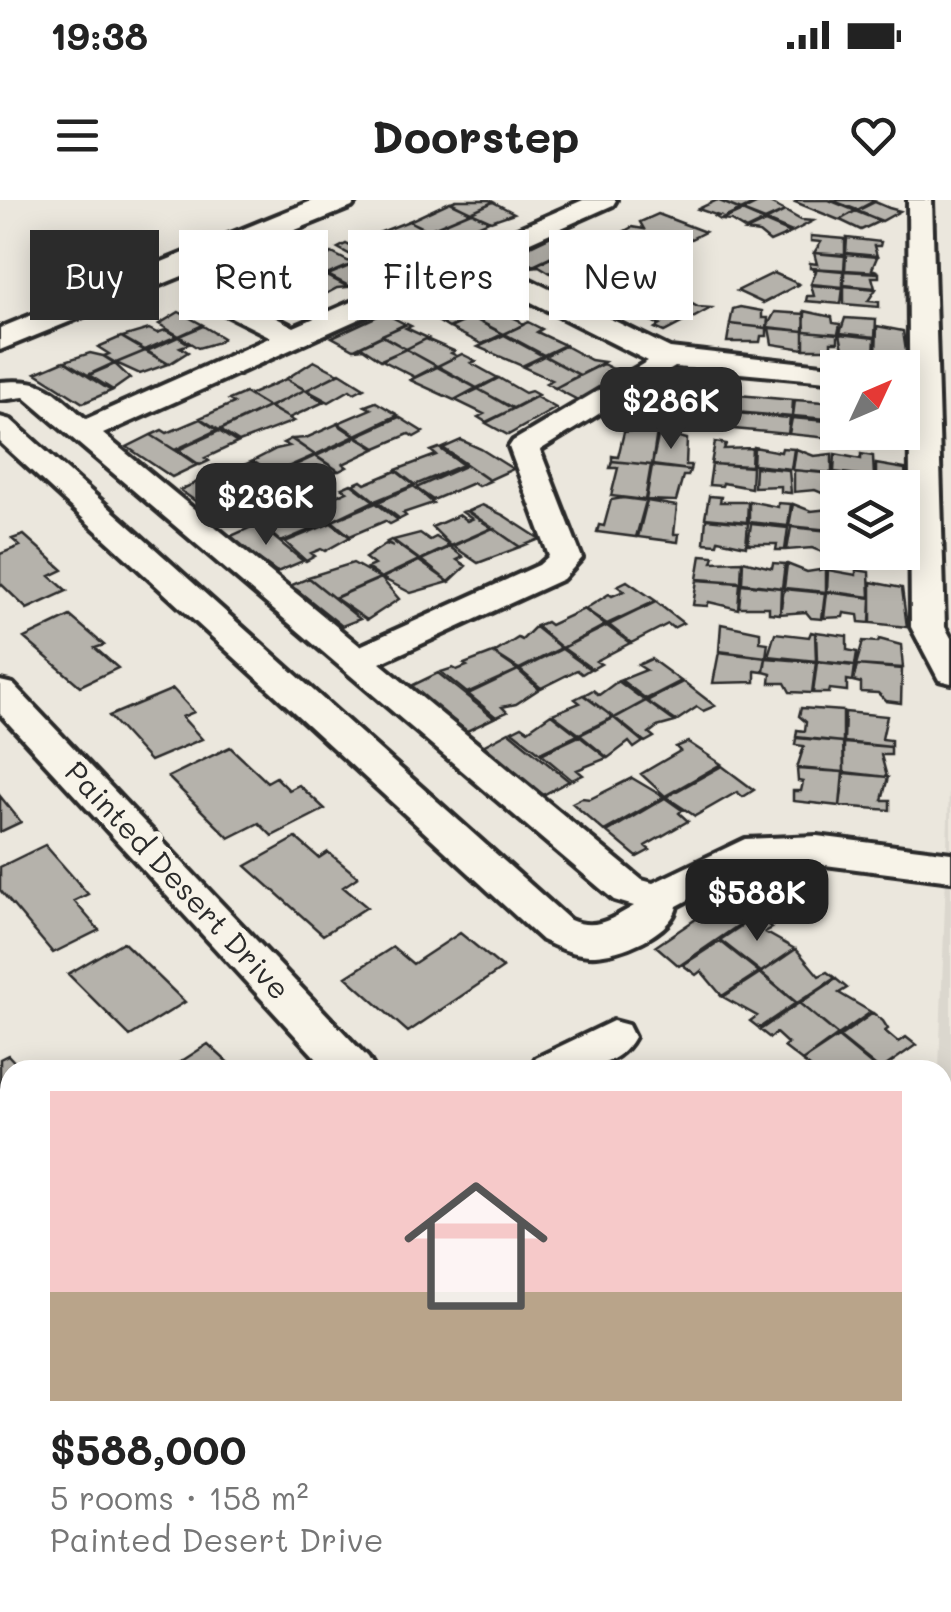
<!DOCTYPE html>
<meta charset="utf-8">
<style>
:root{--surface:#fff;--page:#f6f6f6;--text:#222;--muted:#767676;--accent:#2b2b2b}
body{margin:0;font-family:Mali,sans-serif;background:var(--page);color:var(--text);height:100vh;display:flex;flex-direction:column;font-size:38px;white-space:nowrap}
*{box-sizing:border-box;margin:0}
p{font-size:32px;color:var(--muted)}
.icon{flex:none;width:55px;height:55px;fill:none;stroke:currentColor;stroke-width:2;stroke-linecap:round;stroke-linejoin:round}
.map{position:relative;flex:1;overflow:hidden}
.side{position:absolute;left:0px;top:860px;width:952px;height:552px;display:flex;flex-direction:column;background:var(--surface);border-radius:30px 30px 0 0;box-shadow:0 5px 25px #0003}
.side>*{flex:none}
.banner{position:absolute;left:30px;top:30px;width:892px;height:90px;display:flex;gap:20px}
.needle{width:65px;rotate:46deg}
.buttons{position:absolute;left:820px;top:150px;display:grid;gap:20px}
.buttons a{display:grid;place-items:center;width:100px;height:100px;border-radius:0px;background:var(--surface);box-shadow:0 5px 25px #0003;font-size:50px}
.price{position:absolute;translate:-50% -85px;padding:0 22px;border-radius:20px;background:var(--accent);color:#fff;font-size:32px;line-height:65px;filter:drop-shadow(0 2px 5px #0008)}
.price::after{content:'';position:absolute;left:50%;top:60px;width:30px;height:22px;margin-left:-15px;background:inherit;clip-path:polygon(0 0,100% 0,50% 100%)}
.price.on{background:#222;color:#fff}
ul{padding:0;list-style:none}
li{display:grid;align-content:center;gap:20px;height:530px;padding:0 50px}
li span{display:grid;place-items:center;height:310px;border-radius:0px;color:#555}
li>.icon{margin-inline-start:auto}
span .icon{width:180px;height:180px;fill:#fffc;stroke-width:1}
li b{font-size:42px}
.pill{padding:0 35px;border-radius:0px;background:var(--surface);box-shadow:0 5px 25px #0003;font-size:35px;line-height:90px}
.pill.on{background:var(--accent);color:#fff}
.status{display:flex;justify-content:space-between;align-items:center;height:70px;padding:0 50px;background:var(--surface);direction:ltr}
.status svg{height:28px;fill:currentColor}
header{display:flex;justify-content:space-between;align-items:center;height:130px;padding:0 50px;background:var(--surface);font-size:45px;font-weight:700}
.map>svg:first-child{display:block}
.built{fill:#dbd7ce}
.building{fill:#b5b2ab;stroke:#2b2b2b;stroke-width:2.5}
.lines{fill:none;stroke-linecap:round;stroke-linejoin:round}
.minor-casing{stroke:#2b2b2b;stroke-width:8}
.major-casing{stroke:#2b2b2b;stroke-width:8}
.minor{fill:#f7f3e8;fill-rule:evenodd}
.major{fill:#f7f3e8;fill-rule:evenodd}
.labels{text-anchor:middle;stroke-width:10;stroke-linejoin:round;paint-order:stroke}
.street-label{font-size:30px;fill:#2b2b2b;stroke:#f7f3e8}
</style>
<div class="status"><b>19:38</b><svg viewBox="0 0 49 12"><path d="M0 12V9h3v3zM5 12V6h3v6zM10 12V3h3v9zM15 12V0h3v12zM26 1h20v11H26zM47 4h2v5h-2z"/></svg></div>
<header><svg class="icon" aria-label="menu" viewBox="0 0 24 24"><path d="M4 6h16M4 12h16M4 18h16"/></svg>Doorstep<svg class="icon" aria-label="heart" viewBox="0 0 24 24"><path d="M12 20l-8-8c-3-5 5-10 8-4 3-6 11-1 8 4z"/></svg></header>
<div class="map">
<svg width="951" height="1412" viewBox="0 0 951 1412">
<rect width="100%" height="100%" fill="#ebe7dd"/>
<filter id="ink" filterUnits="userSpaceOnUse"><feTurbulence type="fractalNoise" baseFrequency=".01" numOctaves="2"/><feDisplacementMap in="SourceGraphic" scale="20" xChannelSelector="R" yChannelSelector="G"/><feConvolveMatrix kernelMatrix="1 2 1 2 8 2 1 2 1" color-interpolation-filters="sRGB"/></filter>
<g filter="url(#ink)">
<path class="built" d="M951,534V1412H918L919,1403L942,1402V870H939Z"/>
<path class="building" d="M456,0H489L493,2L471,12L451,2Z
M717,0H762L741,10Z
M717,0L741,10L720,20L715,17L719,16L698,9Z
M764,0L785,11L765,20L742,11Z
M798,0H829L856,11L839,20L795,2Z
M831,0H871L874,1L857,10Z
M450,2L471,12L428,30L409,21Z
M493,2L514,13L491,21L471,12Z
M875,2L889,8L900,11L882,21L857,11Z
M742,11L765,21L746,30L731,21L722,20Z
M785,11L801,20L813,21L792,32L766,21Z
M855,11L880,21L861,30L840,20Z
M471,12L489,21L447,39L429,30Z
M658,14L705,32L689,40L684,49L649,60L615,41L627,35L629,33L625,31L632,27L644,29L640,22Z
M409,21L427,31L385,48L366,38Z
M765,22L791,33L770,42L759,33L746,31Z
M429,31L446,39L404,58L386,49Z
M555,34L577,44L533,65L511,55Z
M811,36L845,39V55L814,53L821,42L811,41Z
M847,38L881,42L880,46H874L877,56L846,53Z
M365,39L384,49L360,60L338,48L346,44L354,48L358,46L355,43Z
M577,45L581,47L577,49L599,57L579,67L556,55Z
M385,49L403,59L383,64L390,67L382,71L360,60Z
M332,53L353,64L327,75L305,63H315Z
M814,53L845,56L844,70L810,68V63L817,64Z
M846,54L877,57L872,69L879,72L845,70Z
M555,56L579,67L557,77L539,66L531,67Z
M597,59L612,64L629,74L611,83L579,68Z
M305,64L327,75L299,87L278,76Z
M354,64L373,74L351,82L355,84L349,86L328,75Z
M578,68L608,83L592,92L559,77Z
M810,68L843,71V87L811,84L816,71Z
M844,71L879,73V77H872L875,88L844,85Z
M634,72L648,78L644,81L671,93L652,102L613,83Z
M774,73L799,84L763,103L737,91Z
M277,76L298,87L271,98L251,86Z
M327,76L348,87L337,88L320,97L300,87Z
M450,82L472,93L424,116L401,105Z
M611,83L650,102L631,112L587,94Z
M811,85L843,88L841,104L806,101L807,96H814Z
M844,86L876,89L868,101L879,102V107L844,104Z
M298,87L320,97L299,104L303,106L295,110L271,98Z
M472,93L476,95L471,97L493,106L472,117L449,104Z
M672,93L698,107L711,108L689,120L654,103Z
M651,103L687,120L664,132L655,128L660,125L632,112Z
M448,105L472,117L449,128L431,117H423Z
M740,107L762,111V118H768L767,128L730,124L733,109Z
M492,108L519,120L523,125L504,134L472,117Z
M804,111L832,117L833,123L840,124L838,134L805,131Z
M179,112L203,125L179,136L159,124Z
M775,112L805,114L804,131L767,127Z
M384,113L405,124L354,149L332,137Z
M472,118L503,134L482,144L450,128Z
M845,118L876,120L875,137L840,133Z
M528,122L542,129L537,132L565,145L544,155L505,134Z
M407,124L411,126L406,128L428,138L406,149L382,135Z
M730,124L767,128V136H761L760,142H727Z
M203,126L223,138L219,142L198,148L179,136Z
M877,126L903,131L907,158L876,155Z
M769,128L804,131V149L772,144Z
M149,129L157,133L165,130L177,136L145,150L122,137Z
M804,131L838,134V142H831V149H804Z
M840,134L875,138L874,155L843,149Z
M504,135L543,156L522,166L478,147Z
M382,136L406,149L381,160L363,148L355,149Z
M121,137L145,151L116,163L104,156L109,154L98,147Z
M178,137L189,144L180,147L188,152L169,164L147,151Z
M426,139L454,151L451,153L457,156L437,166L406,149Z
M565,146L591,160L604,162L580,175L545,156Z
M406,149L436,166L415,177L382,160Z
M145,151L168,164L140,174L116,163Z
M90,153L103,156L114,163L88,175L65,161Z
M462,154L476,161L471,163L498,178L477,188L438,166Z
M544,156L579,175L555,188L546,183L552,180L523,167Z
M64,161L111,191L83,203L36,173Z
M314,161L339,174L306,190L286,179Z
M115,164L130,178L113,190L89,175Z
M603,164L623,174L578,200L555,188Z
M437,167L476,188L454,200L410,180Z
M340,173L364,188L354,193L350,190L329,202L307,190Z
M499,178L525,193L531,191L538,195L513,208L478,189Z
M286,179L305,190L269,207L249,195Z
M478,189L513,209L486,222L478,217L484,214L455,200Z
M690,189H702V196L725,194L724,211L687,208Z
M305,190L324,202L289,218L270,207Z
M245,193L268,207L219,230L200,218L234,203L229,200Z
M727,194L793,200L792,217L725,211Z
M536,197L556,208L508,235L486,223Z
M795,200L838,203V220L793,216Z
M376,202L398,215L356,235L338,223L371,209L365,206Z
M269,207L294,221L239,242L220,230Z
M686,209L724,212L721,228L697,223L696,229L685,228Z
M725,212L790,218L788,234L723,228Z
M399,217L423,232L414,237L409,234L376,248L357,236Z
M792,218L838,222V232H859V241L789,234Z
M200,219L217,230L175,250L151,235L162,230L167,233Z
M337,224L355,236L315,255L292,239L306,238Z
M636,230L657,232L652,265L612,261V256L618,257L624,232Z
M219,231L237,243L205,258L209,261L200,265L178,250Z
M659,232L687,239L686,265H691L690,270L652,265Z
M860,232H897V238L887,237L896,241V247L860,241Z
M151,235L175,250L197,265L172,277L127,247Z
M357,237L375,249L343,264L347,267L339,271L316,256Z
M291,239L315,255L272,274L253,261L276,249L289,246L283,243Z
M461,240L481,249L513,269L489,280L443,248Z
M715,242L726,244L724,249L752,248L751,266L711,264Z
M754,247L781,252L782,248L794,249L791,269L753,265Z
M439,248L463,265L415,285L396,270L436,255L431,251Z
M796,249L814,256L832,254V273L793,270Z
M835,254L861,259V254L873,256L874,277L834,272Z
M315,256L338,271L290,288L274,275Z
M612,261L651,265L645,300L611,296L618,268H610Z
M251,262L270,275L226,293L205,277L214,273L219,276Z
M712,264L752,267L751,288L723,283L722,286L709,285Z
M876,264L905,269L908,302H902V288H876Z
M467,265L490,281L478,286L473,283L433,300L416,288Z
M652,266L690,270L688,276H683L676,301L646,300Z
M755,267L789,270L791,293L781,292V286L754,287Z
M794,270L832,274L829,296L815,290L794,292Z
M396,271L414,285L375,301L354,284L361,281L365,284Z
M834,274L875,278L874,288H838V296H831Z
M272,275L290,289L284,291L287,294L255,303L260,307L251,311L227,294Z
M204,279L251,312L224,322L180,290Z
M351,284L374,301L332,321L311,307L347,291L342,288Z
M414,286L433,303L403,313L406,316L400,319L378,302Z
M709,296L721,297L720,302H748L747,322L705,318Z
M623,298L646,301L636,337L597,332L599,325L604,326L611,300Z
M647,301L677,306L674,334H679L678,342L638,337Z
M749,301L778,307V303L791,304L788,326L749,322Z
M376,303L398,320L390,324L385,321L350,336L332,321Z
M793,304L811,311L830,309V330L789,326Z
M482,305L503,315L540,339L520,347L468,311Z
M310,308L331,321L281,342L260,324L271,319L275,322Z
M466,311L492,328L451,346L432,327L459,315L467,321L472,319L462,312Z
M706,319L748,323L746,346L718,340L717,344L704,343Z
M331,323L350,337L325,351L321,349L311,353L315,356L306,361L285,342Z
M258,324L303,361L277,372L229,337Z
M751,324L788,328L785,350H776L777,344H748Z
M904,326L908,362L873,358V352H902Z
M791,327L830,331L827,354L812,348L787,350Z
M493,328L520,347L478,363L453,346Z
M420,333L430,340L436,337L450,346L420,360L393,340Z
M24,335L63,370L50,376L67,391L27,409L0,383V354L20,346L12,339Z
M391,340L419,360L381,378L367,368L374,365L365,358L386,344L394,347L387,342Z
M450,347L463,357L457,360L466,366L449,382L421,360Z
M701,355L714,356L712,362L742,361L741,382L697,379Z
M419,361L449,382L411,393L382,378Z
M743,361L772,368L773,363L785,364L782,388L742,383Z
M353,363L380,378L334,398L308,377Z
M787,364L807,372L826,369V392L784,388Z
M828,370L856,375V370L869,372L870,397L827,391Z
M309,378L360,419L342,426L297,390L287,387Z
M381,378L399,399L367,420L335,398Z
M697,380L740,383L738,409L709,402L707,406L693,405Z
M627,381L656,401L607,424L585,409L609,394L612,396L624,391L617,386Z
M871,382L902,388L907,427L871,423Z
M741,384L781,388L780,414L769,413V407H739Z
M784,389L825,393L822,419L811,418L806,412L780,414Z
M827,392L871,398L870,423L859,422L858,415L844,413L843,417L824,418Z
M656,402L683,423L673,428L668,424L631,443L609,425Z
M584,409L605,425L562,448L536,426L546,422L550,425Z
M70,416L104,445L95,448L118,468L80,486L24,438Z
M721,424L760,432V442L768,443L766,457L719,451Z
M607,426L630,443L596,461L601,464L592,469L563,448Z
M535,427L561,448L519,469L494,453L518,438L522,440Z
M811,432L815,433L816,461L768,456L775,433L809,437Z
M816,432L847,436V450L857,452L855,465L817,461Z
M879,439L901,445L903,468L856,465L863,441L878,442Z
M562,449L590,469L582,474L577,470L541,488L520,470Z
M719,452L766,458L763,472L755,471V482L713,483Z
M493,453L518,470L467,493L441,472L453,468L457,470L467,466L464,464Z
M766,458L816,462L812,493L790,492L785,483H770L771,474L764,472Z
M651,459L681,481L646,499L621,480L646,470L638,465Z
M817,462L855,466L853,481L847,480V491L830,489L829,493H813Z
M857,465L902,469L901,503L886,501L878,493L861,492V483L853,481Z
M518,470L539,489L516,504L502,507L507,512L496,517L468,494Z
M438,473L494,518L467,531L409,487Z
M618,481L645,501L614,518L584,495L593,490L599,495Z
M684,482L715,506L703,511L697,507L676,521L647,501Z
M173,489L194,512L182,517L202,539L150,561L109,516Z
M583,495L613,517L579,534L552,514L580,503L575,499Z
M646,501L675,522L657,527L649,533L654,537L645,542L615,518Z
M801,508L843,511V542L796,537L797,530L805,531L806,522L799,516Z
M845,512L887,516L882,539L891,540V547L844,542Z
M551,514L578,535L540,553L512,531L522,526L528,530Z
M614,518L643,542L634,548L629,542L608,558L580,535Z
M509,532L569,581L543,595L481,547Z
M579,536L607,558L577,570L583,575L572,580L541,554Z
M796,538L843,542L844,572L797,568L804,546L795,545Z
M688,542L721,564L665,596L641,574L680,551L676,547Z
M844,543L891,547V555H881L887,577L844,572Z
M230,547L267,582L276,577L289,590L299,585L325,609L272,636L259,623L229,638L168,577Z
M722,566L754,590L743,597L737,592L695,616L666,597Z
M797,569L843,572L840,606L793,601V591H801L803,582L798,581Z
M844,573L888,577L882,600H890V610L840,606Z
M632,578L664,597L604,631L572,603L582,598L590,599Z
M0,596L21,622L0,632Z
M665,598L682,610L679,613L688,621L645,646L650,650L637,657L607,632Z
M296,638L319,658L328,652L358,677L343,687L367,707L323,735L246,666Z
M45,645L88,694L74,701L99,730L53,753L0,690V667Z
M726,691L755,714L679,766L656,746L721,702L717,698Z
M756,716L772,728L765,732L795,749L761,772L720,740Z
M460,733L503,768L408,832L346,777L393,747L413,764Z
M720,741L759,772L722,796L701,771L696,775L683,765Z
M123,742L185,802L130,836L68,774Z
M796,749L819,776L827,772L835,778L797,803L761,773Z
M760,773L796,803L759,828L750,821L757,816L723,797Z
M836,779L847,788L839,793L871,812L838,835L800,803Z
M799,803L838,835L802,861L784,847L788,844L776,833L770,838L760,830Z
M873,813L883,821L888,829L885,831L898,842L906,837L916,845L880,870L839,837Z
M838,837L878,870H814L802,861Z
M208,844L236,870H168Z
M8,855L22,870H10V926L0,932V859Z
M10,948V1044L0,1049V1006L9,1001L0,990V954Z
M324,1402H404L412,1412H312Z"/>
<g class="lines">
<g class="minor-casing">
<path id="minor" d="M583,0H616L613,5L490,60L670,148L849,168H838V182L675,167L540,250L582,358L563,379L380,463L642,680L653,683L745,639L817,636L951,653V681L817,664L752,666L677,706C672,734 616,757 589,755C572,754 557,747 542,740L0,242V217L11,220L570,720C596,731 611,719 634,706L614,700L24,197L0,200V182C48,178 51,190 86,219L271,137L211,107L207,101L211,95H231L294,127ZM468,70L648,161L513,241L509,247L549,356L539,365L360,446L103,234Z
M908,0H932L945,427L951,438V483L939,480L911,427Z
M0,481L13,484L368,858L375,870H327L0,514Z
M613,821L628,825L634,837C614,875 566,870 529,870L536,858Z
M0,1198L10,1201V1260L0,1256Z
M95,1402H152L156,1412H99Z"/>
</g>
<g class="major-casing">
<path id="major" d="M314,0H357L352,7L0,150V128Z"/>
</g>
<use href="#minor" class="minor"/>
<use href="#major" class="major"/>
</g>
</g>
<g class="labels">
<g class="street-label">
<text transform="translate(177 681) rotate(47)" y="10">Painted Desert Drive</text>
</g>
</g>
</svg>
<div class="buttons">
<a><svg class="needle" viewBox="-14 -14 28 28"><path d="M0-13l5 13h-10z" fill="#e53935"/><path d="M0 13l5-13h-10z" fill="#767676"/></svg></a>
<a><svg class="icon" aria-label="layers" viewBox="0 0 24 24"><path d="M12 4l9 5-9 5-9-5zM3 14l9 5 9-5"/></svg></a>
</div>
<b class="price" style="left:671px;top:252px">$286K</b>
<b class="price" style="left:266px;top:348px">$236K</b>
<b class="price on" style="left:757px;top:744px">$588K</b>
<div class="banner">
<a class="pill on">Buy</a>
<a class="pill">Rent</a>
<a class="pill">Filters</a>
<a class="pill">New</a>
</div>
<section class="side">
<ul>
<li><span style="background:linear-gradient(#f6c9c9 65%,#b9a48a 0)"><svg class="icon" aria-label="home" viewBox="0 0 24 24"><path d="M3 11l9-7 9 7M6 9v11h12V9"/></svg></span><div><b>$588,000</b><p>5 rooms · 158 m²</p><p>Painted Desert Drive</p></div></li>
</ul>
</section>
</div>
